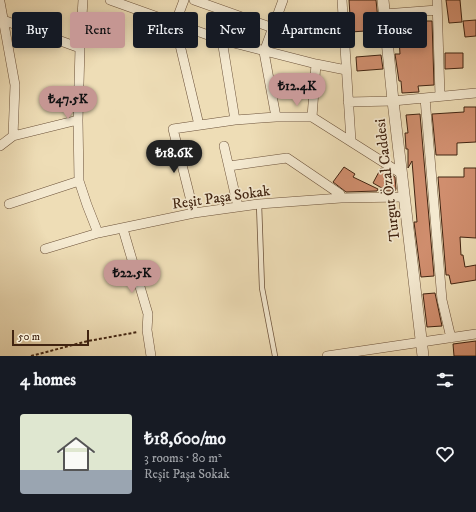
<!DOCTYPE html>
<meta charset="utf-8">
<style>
:root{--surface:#171b24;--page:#242831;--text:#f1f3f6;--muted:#9ea1a6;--accent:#c59692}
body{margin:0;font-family:"IM FELL DW Pica",serif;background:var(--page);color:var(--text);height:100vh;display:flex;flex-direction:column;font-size:15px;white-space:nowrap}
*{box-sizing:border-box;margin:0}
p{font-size:13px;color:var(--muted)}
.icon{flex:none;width:22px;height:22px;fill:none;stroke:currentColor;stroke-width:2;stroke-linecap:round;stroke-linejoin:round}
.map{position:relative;height:356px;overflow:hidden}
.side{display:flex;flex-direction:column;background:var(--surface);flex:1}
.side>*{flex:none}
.banner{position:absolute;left:12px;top:12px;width:452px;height:36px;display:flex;gap:8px}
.scale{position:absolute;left:12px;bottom:10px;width:77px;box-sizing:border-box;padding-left:4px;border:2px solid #412411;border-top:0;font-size:11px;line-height:14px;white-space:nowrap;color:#412411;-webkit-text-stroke:3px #f4e9d0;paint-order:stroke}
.price{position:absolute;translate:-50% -34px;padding:0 9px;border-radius:14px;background:var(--accent);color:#111;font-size:13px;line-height:26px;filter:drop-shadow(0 1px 2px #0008)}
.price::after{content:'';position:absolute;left:50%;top:24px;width:12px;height:9px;margin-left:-6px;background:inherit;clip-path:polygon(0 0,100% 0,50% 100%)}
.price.selected{background:#222;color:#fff}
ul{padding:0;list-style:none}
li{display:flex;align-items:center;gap:12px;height:100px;padding:0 20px}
li span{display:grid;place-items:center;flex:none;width:112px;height:80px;border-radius:4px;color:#555}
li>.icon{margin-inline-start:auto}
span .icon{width:48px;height:48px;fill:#fffc;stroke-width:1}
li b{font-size:17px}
h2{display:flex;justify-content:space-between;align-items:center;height:48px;padding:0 20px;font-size:17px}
.chip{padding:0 14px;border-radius:4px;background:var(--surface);box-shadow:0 2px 10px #0003;font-size:14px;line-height:36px}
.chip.selected{background:var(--accent);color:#111}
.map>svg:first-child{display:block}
.building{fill:#d08e6e;stroke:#412411}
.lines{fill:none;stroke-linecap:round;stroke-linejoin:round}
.service-casing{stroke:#6c523a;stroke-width:6}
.minor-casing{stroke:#6c523a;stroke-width:10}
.tertiary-casing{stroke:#6c523a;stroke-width:12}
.path{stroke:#412411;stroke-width:2;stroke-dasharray:3 2;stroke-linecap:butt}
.service{stroke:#f4e9d0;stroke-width:4.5}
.minor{stroke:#f4e9d0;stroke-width:9}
.tertiary{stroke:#f4e9d0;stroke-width:11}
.labels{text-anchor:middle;stroke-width:3.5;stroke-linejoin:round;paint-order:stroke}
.street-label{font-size:15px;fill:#412411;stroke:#f4e9d0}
</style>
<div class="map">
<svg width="476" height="356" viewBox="0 0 476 356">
<rect width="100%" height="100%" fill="#eeddb6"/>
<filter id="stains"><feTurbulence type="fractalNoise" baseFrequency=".005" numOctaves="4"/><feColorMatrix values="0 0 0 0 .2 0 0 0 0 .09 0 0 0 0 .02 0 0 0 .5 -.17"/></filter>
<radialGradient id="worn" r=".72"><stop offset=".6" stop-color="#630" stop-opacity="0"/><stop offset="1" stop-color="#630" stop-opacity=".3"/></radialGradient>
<path class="building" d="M349,0H376L379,30L351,32Z
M446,0H460L462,22L449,23Z
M476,20V36L465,37L463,21Z
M415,21H432L434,85L418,86L419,92L402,93L401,81H399L395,54H400L399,39H394L393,24L415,22Z
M445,53H463V68L445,69Z
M381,55L383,69L357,71L356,57Z
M464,107H476V142L457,143V155H436L432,114L464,112Z
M420,114L434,276L421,277L414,222H417L412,161L408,168V149H406L405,133H408L406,115Z
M344,167L355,174L353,177L378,189L377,191L346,192L333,182Z
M381,168L395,177L396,189L395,191H387L373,183Z
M464,168H476V238L460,237L461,255H463L465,267L476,265V280L451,284L449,275H446L438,177H464Z
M435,293L442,326L427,327L423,294Z
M476,341V356H454L453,344Z"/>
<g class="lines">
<g class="service-casing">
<path id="service" d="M259,204L262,288L275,356"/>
</g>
<g class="minor-casing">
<path id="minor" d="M83,0L80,48L78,120L79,181L87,205L98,233
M110,0L222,40L316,64L346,70
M184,0L175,24L199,125
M194,0L273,28
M342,0L351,141
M437,0L440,96
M0,2L15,85L13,136
M384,14L437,10
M3,20L80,48
M222,40L235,120
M425,98L442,300L451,338
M348,102L393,101L476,93
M276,117L264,52L283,0
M312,117L316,64
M0,146L13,136L78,120
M224,146L238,207
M229,166L287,158L340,194L341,198
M9,204L79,181
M194,213L173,129L235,120L276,117H312L402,174
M123,229L148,314L147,330L151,356
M45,249L98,233L194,213L259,204L341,198L404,197
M327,356L476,334"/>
</g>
<g class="tertiary-casing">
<path id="tertiary" d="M383,0L393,101L423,356"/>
</g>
<path class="path" d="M31,356L88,341L138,332"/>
<use href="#service" class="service"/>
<use href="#minor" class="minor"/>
<use href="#tertiary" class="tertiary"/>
</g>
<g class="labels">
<g class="street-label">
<text transform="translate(387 180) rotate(-97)" y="5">Turgut Özal Caddesi</text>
<text transform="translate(221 197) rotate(-8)" y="5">Reşit Paşa Sokak</text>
</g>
</g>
<rect width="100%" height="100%" filter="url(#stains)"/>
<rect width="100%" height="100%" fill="url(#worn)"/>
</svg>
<div class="scale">50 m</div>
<b class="price" style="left:297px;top:107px">₺12.4K</b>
<b class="price" style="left:68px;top:120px">₺47.5K</b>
<b class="price selected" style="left:174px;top:174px">₺18.6K</b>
<b class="price" style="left:132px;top:294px">₺22.5K</b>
<div class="banner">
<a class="chip">Buy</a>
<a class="chip selected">Rent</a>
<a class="chip">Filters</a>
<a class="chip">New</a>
<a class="chip">Apartment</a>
<a class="chip">House</a>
</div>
</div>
<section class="side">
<h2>4 homes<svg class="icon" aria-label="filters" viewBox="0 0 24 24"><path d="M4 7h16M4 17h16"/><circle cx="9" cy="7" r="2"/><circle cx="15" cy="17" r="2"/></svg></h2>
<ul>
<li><span style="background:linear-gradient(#dfe7d0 70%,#9aa5b1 0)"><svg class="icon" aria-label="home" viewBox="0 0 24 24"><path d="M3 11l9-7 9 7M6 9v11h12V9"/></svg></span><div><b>₺18,600/mo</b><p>3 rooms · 80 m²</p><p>Reşit Paşa Sokak</p></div><svg class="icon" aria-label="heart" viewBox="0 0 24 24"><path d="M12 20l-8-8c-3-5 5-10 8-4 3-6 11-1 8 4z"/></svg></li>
</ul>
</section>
